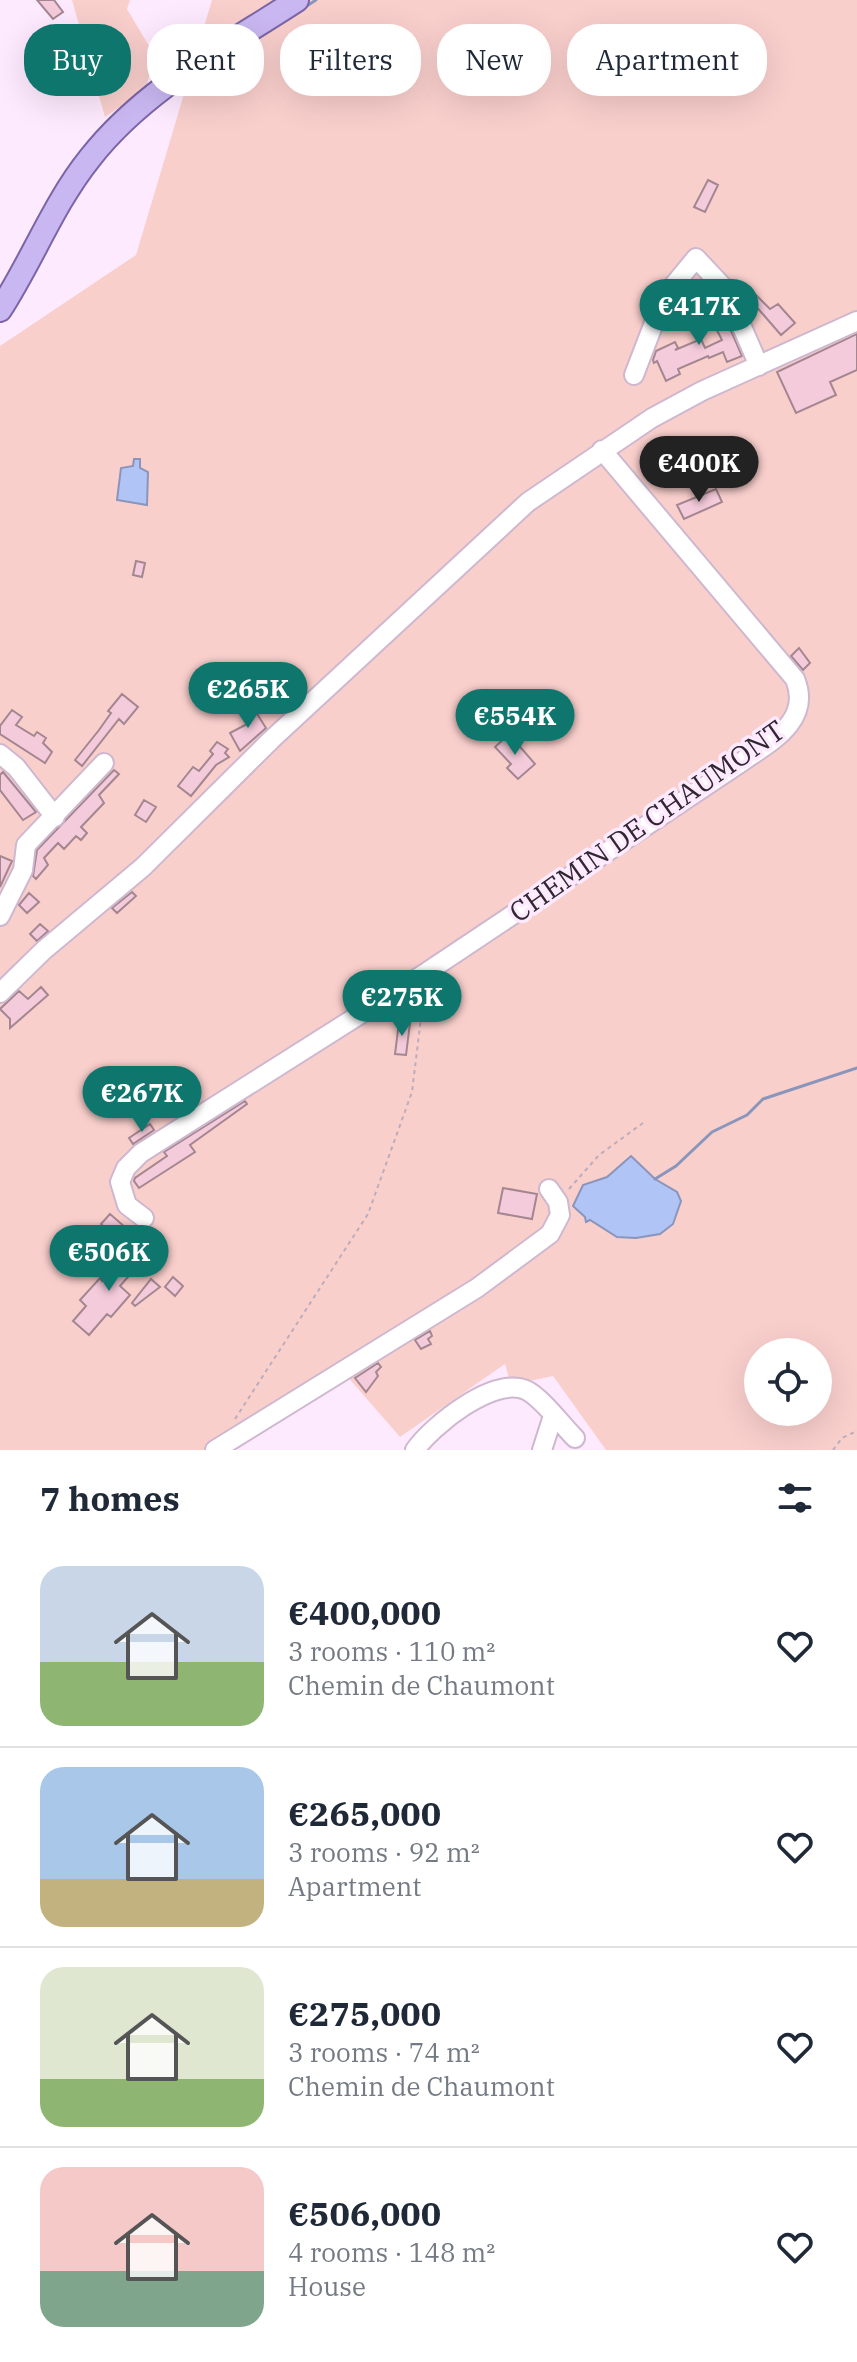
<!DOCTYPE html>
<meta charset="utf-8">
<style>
:root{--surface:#fff;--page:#f6f6f7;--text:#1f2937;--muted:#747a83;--line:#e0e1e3;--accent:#0f766e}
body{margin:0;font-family:"IBM Plex Serif",serif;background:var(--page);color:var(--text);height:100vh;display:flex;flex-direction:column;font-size:30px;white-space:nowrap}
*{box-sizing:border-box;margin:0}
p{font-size:26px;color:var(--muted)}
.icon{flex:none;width:44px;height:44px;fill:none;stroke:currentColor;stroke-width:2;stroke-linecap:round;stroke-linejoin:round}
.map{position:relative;height:1450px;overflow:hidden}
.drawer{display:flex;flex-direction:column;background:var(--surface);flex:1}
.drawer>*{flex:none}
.banner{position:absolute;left:24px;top:24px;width:810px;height:72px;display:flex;gap:16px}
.fabs{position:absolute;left:744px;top:1338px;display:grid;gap:16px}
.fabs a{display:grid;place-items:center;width:88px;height:88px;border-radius:50%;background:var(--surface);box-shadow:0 8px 32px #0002;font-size:40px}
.price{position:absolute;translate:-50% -68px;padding:0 18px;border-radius:28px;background:var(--accent);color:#fff;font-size:26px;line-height:52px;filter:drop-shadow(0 2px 4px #0008)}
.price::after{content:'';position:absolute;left:50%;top:48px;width:24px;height:18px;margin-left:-12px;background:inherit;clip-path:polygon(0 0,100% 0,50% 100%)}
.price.active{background:#222;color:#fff}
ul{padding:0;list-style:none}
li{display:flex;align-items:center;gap:24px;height:200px;padding:0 40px}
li+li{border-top:2px solid var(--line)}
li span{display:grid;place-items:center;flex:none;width:224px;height:160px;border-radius:24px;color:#555}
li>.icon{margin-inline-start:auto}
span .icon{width:96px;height:96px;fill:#fffc;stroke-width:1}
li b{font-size:34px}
h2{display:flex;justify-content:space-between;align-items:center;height:96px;padding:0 40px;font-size:34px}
.tag{padding:0 28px;border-radius:32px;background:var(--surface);box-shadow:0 8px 32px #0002;font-size:28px;line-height:72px}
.tag.active{background:var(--accent);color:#fff}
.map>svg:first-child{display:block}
.green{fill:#f9cfcc;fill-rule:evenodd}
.water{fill:#b1c4f6;stroke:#8a95bb;stroke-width:2}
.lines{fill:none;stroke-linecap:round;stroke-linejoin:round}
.stream{stroke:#8a95bb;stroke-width:3}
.building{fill:#f4cbda;stroke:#a48691;stroke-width:2}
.minor-casing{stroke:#cfb8cf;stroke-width:22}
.major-casing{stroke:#7c65a7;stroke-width:26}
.path{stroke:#bcacbc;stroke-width:2;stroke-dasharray:4 4;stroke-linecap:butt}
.minor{stroke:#fff;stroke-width:18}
.major{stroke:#c9b7f1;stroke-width:22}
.labels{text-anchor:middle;stroke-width:7;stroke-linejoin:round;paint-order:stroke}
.street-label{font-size:28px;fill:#302730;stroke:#feeafe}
</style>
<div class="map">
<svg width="857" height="1450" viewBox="0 0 857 1450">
<rect width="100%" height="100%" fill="#feeafe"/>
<path class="green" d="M72,0H130L127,9L155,56L145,90L105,117Z
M212,0H857V1450H606L553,1376L511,1385L505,1364L400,1437L339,1367L215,1450H0V346L136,255ZM758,1352H818V1412H758Z"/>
<path class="water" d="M134,459H140V468L148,472L147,505L117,500L121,468L133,466Z
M631,1156L655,1179L677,1192L681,1201L673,1224L660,1234L636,1238L617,1237L590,1220L586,1222L585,1217L573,1206L583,1185L607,1177Z"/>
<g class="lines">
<path class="stream" d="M302,9L316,0
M185,85L259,37
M655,1179L676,1166L712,1132L747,1115L763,1099L857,1068"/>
</g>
<path class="building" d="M37,0H54L63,12L53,19Z
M708,180L718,185L705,212L694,207Z
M753,292L770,309L778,304L795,323L781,335L748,297Z
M718,301L742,356L727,362L723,352L709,358L708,356L678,369L680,374L666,381L657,361L654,363L653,360L656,351L675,342L678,348L675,350L701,339L705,348L722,340L705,307Z
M857,334V370L830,382L836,395L796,413L777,372Z
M680,461L688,477L668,486L660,472Z
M716,489L722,502L684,519L677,505Z
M136,561L145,563L142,577L133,575Z
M799,648L810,663L803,670L791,656Z
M122,694L138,707L124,724L119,719L82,766L75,760L99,730L111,713L108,711Z
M254,709L266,728L240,751L230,733L249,723L244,714Z
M12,710L22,717L16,725L34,736L37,732L46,738L43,743L52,752L45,763L0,734V726Z
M509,734L535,764L518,779L507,768L511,764L495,747Z
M217,742L228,749L225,753L229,757L216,765L191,796L178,786L193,767L199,771L213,754L210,751Z
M114,770L119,774L99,795L104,803L81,827L87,833L81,840L76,836L64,849L58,843L44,858L48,865L36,879L33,876L37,850Z
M3,772L36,812L23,820L0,790V775Z
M144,800L156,807L146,822L135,815Z
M0,856L12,861L0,887Z
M132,892L136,896L117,913L112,908Z
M29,893L39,902L27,913L19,905Z
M40,924L48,931L37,941L30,934Z
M41,987L48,995L10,1028V1019L0,1009L19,991L28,999Z
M399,1022L410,1023L406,1055L395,1054Z
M245,1101L247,1104L190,1145L195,1152L139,1188L134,1181L135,1178L167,1156L164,1152Z
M150,1124L154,1130L133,1144L129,1138Z
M503,1188L537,1194L532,1219L498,1213Z
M110,1214L134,1235L126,1246L101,1224Z
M137,1247L153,1261L146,1269L140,1263L120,1286L130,1295L111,1317L107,1314L89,1335L73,1321L86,1306L80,1300L100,1278L102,1281L116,1265L120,1268Z
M173,1277L183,1286L175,1296L165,1287Z
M151,1279L160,1287L135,1306L132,1303Z
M430,1331L432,1336L428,1339L431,1344L421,1349L415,1340Z
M378,1363L381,1367L376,1372L378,1376L366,1392L355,1378Z"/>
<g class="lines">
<g class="minor-casing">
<path id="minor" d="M634,375L664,297L696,258L726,290L759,366
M0,754L16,767L55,817
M0,916L23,870L26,845L104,763
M0,993L44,950L143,867L271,740L528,502L652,418L702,391L857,321
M144,1218L127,1205L120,1182L126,1168L141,1153L427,972L743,761C772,741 812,720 795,679L602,450
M215,1450L477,1288L550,1234L560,1215L558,1202L549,1189
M415,1450C432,1426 493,1376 526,1390C541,1397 563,1426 575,1438
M542,1450L553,1416"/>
</g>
<g class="major-casing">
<path id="major" d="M0,310C32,261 53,204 90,158C144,89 225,47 297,0"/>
</g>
<path class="path" d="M569,1189L599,1155L643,1123
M235,1419L368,1214L412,1092L424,993
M833,1450L842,1438L857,1431"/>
<use href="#minor" class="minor"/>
<use href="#major" class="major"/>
</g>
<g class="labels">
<g class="street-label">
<text transform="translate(647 821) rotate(-35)" y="10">CHEMIN DE CHAUMONT</text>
</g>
</g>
</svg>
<div class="fabs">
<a><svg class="icon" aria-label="locate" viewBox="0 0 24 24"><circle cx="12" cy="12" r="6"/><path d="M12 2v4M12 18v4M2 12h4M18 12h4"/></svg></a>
</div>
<b class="price" style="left:699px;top:347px">€417K</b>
<b class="price active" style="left:699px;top:504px">€400K</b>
<b class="price" style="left:248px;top:730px">€265K</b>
<b class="price" style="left:515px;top:757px">€554K</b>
<b class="price" style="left:402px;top:1038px">€275K</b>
<b class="price" style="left:142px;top:1134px">€267K</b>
<b class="price" style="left:109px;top:1293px">€506K</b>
<div class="banner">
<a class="tag active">Buy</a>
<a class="tag">Rent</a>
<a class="tag">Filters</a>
<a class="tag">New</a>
<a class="tag">Apartment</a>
</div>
</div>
<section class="drawer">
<h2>7 homes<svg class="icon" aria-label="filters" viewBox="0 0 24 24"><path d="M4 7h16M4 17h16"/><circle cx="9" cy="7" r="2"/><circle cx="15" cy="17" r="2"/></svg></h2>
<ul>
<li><span style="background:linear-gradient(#c9d6e8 60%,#8fb573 0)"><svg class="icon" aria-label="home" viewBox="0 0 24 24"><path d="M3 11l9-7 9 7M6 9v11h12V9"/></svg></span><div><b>€400,000</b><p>3 rooms · 110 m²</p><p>Chemin de Chaumont</p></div><svg class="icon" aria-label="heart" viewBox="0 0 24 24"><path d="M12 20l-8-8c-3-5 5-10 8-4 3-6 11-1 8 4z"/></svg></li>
<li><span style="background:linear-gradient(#a9c7e8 70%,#c2b280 0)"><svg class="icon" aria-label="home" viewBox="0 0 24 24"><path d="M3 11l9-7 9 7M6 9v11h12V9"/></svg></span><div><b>€265,000</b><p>3 rooms · 92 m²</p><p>Apartment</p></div><svg class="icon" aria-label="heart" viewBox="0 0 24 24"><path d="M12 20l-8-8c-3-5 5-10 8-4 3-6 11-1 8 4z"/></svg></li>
<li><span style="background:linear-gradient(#dfe7d0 70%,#8fb573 0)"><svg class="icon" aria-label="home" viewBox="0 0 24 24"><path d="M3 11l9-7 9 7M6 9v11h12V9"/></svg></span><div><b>€275,000</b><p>3 rooms · 74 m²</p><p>Chemin de Chaumont</p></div><svg class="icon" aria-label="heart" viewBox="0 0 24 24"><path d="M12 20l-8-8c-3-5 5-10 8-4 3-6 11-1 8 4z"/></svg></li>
<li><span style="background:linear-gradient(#f6c9c9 65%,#7fa58c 0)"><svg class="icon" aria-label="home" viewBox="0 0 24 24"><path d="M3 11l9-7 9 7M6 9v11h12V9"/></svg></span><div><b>€506,000</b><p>4 rooms · 148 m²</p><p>House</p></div><svg class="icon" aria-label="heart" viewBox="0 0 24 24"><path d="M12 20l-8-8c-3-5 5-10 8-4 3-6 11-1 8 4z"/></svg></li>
</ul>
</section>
